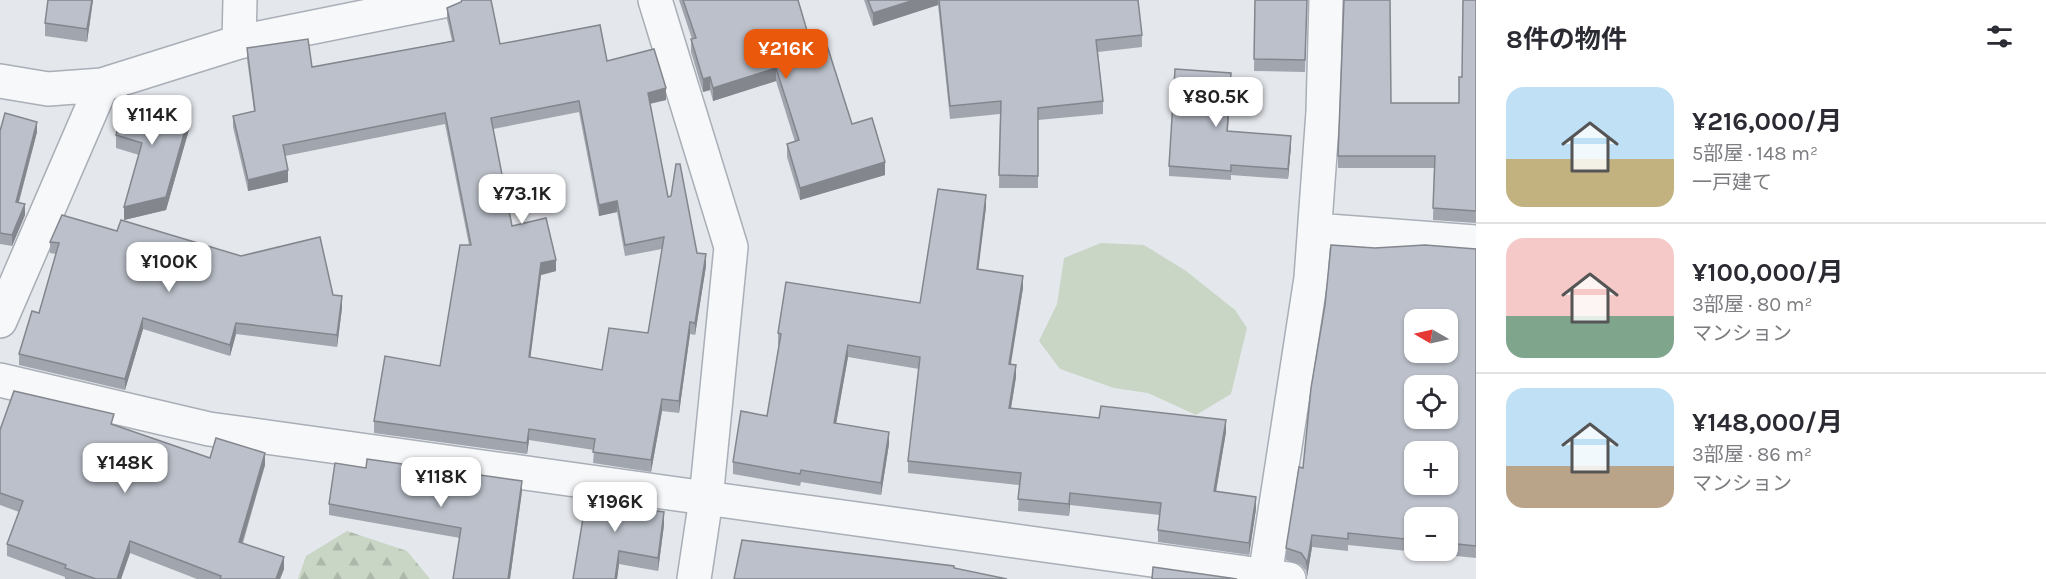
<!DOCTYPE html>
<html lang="ja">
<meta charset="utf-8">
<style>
:root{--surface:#fff;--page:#f7f7f7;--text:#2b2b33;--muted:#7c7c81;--line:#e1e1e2;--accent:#ea580c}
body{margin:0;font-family:Karla,"Noto Sans JP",sans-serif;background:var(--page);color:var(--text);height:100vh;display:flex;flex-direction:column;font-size:22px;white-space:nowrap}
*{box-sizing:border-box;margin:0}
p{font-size:20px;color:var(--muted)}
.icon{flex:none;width:33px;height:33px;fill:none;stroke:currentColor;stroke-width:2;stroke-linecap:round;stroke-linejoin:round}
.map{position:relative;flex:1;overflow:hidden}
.sheet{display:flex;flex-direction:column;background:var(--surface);width:570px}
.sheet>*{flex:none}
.needle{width:39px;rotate:279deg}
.buttons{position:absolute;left:1404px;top:309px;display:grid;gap:12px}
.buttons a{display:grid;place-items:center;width:54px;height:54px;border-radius:12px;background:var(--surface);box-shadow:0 2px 4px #0004;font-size:30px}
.price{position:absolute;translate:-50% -51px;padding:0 14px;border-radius:12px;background:#fff;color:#222;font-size:20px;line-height:39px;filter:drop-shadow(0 2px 3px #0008)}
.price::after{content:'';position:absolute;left:50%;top:36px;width:18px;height:14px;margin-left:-9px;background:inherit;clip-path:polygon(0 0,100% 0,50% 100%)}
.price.selected{background:var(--accent);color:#fff}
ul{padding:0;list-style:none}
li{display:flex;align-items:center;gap:18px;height:150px;padding:0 30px}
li+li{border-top:2px solid var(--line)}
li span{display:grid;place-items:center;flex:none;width:168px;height:120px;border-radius:18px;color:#555}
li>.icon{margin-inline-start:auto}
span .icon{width:72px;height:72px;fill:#fffc;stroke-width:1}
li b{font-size:26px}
h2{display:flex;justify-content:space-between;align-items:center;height:72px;padding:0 30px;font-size:26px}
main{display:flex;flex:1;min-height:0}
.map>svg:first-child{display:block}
.grass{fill:#c9d6c5}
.forest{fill:url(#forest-firs)}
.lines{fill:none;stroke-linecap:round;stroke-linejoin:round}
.minor-casing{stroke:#a9aeb7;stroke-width:36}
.minor{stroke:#f7f8fa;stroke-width:33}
.wall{fill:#a1a5ae;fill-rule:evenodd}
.shaded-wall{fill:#83868d}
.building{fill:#bbc0ca;stroke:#83868d;stroke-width:1.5;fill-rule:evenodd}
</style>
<main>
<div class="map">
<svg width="1476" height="579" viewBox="0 0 1476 579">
<defs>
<pattern id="forest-firs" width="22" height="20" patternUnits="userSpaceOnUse" patternTransform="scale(1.5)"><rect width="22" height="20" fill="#c9d6c5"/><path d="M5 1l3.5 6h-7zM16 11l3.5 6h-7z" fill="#adb8ab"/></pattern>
</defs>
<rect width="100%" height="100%" fill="#e4e7ec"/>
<path class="grass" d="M1101,243L1144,245L1186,271L1235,310L1247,328L1231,394L1196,415L1148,393L1114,388L1060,369L1039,341L1057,304L1064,258Z"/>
<path class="forest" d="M347,531L407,551L430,579H298L306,556Z"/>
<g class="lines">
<g class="minor-casing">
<path id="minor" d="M655,0L731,247L706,499L694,579
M239,42L240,0
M0,81L48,89L102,85L239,42L448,0
M1315,230L1476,242
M0,321L102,85
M0,380L209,429L1289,579
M1265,576L1311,278L1323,112L1326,0"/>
</g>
<use href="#minor" class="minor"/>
</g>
<path class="wall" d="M93,0L87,42L45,36V23Z
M679,0H798L810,41L852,124L885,175L800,200L787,157V144L795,142L776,81L713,101L710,90L703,92L691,52V39H692Z
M864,0H1138L1142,35V47L1098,52L1103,101V114L1038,120V188H999L1000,114L950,119L938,5L873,26Z
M1255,0H1307L1305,72L1254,71Z
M1476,0V223L1433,220L1434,168H1338V156L1391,103H1459L1462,77Z
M461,2L500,44L607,61L666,100L650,104L668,197L697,253L706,266L695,335L690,334L679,413L662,411L651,472L593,463L594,450L529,440L527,454L374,433V421L440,366L469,245L445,124L285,156L288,182L248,191L233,127V116L254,111L247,59V48L312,67L452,41L447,19V8ZM579,112L599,216L617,212L625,256L662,249L648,333L602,370L530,358L541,275L556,271L512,226L493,129Z
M1231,83L1228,131L1291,146L1288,179L1231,175V180L1169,176V166Z
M190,126L166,210L124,220L139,155L116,148V135Z
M0,131L37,132L19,202L25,215L12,246L0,244Z
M986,207L978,269L1023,288L1010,364L1016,377L1011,408L1226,432L1216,491L1256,509L1249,555L1158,542V530L1160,515L1070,505L1069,516L1018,511L1019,485L908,473V461L919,369L848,357L836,424L889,444L881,495L801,482L800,486L733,474V462L767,416L779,345H778V333L920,303Z
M50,242L333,295L342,308L337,347L236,334L230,356L143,329L125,390L19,365V354L39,313L56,254L50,253Z
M1375,248L1476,249V558L1348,545V551L1312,547L1307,577L1306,571L1301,565L1286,560V548L1303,468ZM1414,518H1448V550H1414Z
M114,425L210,458L265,465L243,543L284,569L280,579H197L130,553L121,579H65V577L7,556V544L19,512L0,505V430Z
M366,468L522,491L510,579H453L460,538L329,515V504Z
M645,510L664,525L658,571L619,564L617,579H573Z"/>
<path class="shaded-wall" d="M92,0H93L87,42V29Z
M914,0H938V5L873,26V13Z
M776,68V81L713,101V88Z
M1231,73V83L1227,141V131Z
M710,77V90L703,92V79Z
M666,88V100L648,104V93Z
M190,113V126L166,210L124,220V207Z
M37,122V132L16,212V202Z
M1291,136V146L1288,179V169Z
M885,162V175L800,200V188Z
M288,170V182L248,191V180Z
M986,195V207L977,281V269Z
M617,201V212L599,216V205Z
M25,204V215L12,246V235Z
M706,254V266L695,335V323Z
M556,260V271L541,275L529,369V357L541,263Z
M1023,276V288L1009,376V364Z
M342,296V308L337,347V335Z
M143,318V329L125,390V379Z
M690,322V334L679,413V401Z
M236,323V334L230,356V345Z
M848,345V357L834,435V423Z
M1016,365V377L1009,420V408Z
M662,399V411L651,472V460Z
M1226,420V432L1214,503V491Z
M529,429V440L527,454V443Z
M889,432V444L881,495V483Z
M265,453V465L239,553V542Z
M522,481V491L510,579H508Z
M1070,493V505L1069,516V504Z
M1256,497V509L1249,555V543Z
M664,512V525L658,571V558Z
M1312,535V547L1307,577V565Z
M130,541V553L121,579H117Z
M619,551V564L617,579H615Z
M284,557V569L280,579H276Z"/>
<path class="building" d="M48,0H92L87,29L45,23Z
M462,0H491L500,44L600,25L607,61L654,49L666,88L648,93L668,197L671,196L676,164H680L697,253L706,254L695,323L690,322L679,401L662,399L651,460L593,452L595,439L529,429L527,443L374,421L385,356L440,366L460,245H471L445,113L283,145L288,170L248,180L233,116L255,111L247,48L308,39L312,67L454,41L447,8L461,2ZM579,101L599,205L617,201L625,245L664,237L648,333L609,328L602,370L529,357L541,263L556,260L546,218L512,226L491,118Z
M683,0H798L810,41L824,36L852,124L872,118L885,162L800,188L787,144L799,140L776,68L713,88L710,77L703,79L691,39L696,38Z
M868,0H914L873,13Z
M939,0H1138L1142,35L1096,40L1103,101L1038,108V176L999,175L1001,101L950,106Z
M1255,0H1307L1305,60L1254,59Z
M1344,0H1390L1391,103H1459V77H1462L1463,0H1476V211L1433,208L1435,156H1338Z
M1175,69L1231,73L1227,131L1291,136L1288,169L1231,165V171L1169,166Z
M128,95L190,113L166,197L124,207L142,143L116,135Z
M5,113L37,122L16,202L25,204L12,235L0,233V131Z
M938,189L986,195L977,269L1023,276L1009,364L1016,365L1009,408L1099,418L1101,406L1226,420L1214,491L1256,497L1249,543L1158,530L1161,503L1070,493L1069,504L1018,499L1021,473L908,461L920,357L848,345L834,423L889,432L881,483L801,470L800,474L733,462L741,411L767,416L781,334L778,333L786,282L920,303Z
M62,215L117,231L121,220L241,256L320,237L333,295L342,296L337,335L236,323L230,345L143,318L125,379L19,354L32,311L39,313L59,243L50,242Z
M1331,245L1375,248L1425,245L1476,249V546L1448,543V518H1414V540L1348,533V539L1312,535L1307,565L1306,560L1301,553L1286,548L1299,467L1303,468L1311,388L1325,305ZM1414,320H1448V352H1414ZM1414,386H1448V418H1414ZM1414,452H1448V484H1414Z
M14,391L114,414L111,424L210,458L216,438L265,453L239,542L284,557L276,579H220L221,576L130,541L117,579H96L65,568L66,565L7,544L23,501L0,493V430Z
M367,459L522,481L508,579H453L461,528L329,504L335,463L366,468Z
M588,488L645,496L643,509L664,512L658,558L619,551L615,579H573Z
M742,540L954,566V568L1007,579H734Z
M1153,567L1237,579H1152Z"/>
</svg>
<div class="buttons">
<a><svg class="needle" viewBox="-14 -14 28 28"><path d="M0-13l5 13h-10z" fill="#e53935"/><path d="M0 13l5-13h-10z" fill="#7c7c81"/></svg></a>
<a><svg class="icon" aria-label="locate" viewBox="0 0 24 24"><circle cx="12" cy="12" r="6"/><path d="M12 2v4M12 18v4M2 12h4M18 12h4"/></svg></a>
<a>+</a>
<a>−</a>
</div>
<b class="price selected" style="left:786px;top:80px">¥216K</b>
<b class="price" style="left:1216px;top:128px">¥80.5K</b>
<b class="price" style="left:152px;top:146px">¥114K</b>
<b class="price" style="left:522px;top:225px">¥73.1K</b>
<b class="price" style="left:169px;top:293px">¥100K</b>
<b class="price" style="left:125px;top:494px">¥148K</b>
<b class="price" style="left:441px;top:508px">¥118K</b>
<b class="price" style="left:615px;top:533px">¥196K</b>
</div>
<section class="sheet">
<h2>8件の物件<svg class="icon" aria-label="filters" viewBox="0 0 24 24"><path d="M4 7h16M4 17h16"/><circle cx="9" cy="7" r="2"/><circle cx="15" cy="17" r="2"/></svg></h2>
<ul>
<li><span style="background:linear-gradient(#bfe0f5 60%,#c2b280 0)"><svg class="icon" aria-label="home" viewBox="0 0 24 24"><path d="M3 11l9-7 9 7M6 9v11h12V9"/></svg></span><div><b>¥216,000/月</b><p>5部屋 · 148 m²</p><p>一戸建て</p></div></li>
<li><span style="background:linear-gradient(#f6c9c9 65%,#7fa58c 0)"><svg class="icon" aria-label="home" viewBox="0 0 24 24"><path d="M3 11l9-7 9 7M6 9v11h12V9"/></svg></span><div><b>¥100,000/月</b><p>3部屋 · 80 m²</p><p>マンション</p></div></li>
<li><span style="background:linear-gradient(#bfe0f5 65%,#b9a48a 0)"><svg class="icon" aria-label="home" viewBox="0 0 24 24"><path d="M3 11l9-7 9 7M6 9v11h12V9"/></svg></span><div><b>¥148,000/月</b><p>3部屋 · 86 m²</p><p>マンション</p></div></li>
</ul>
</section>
</main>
